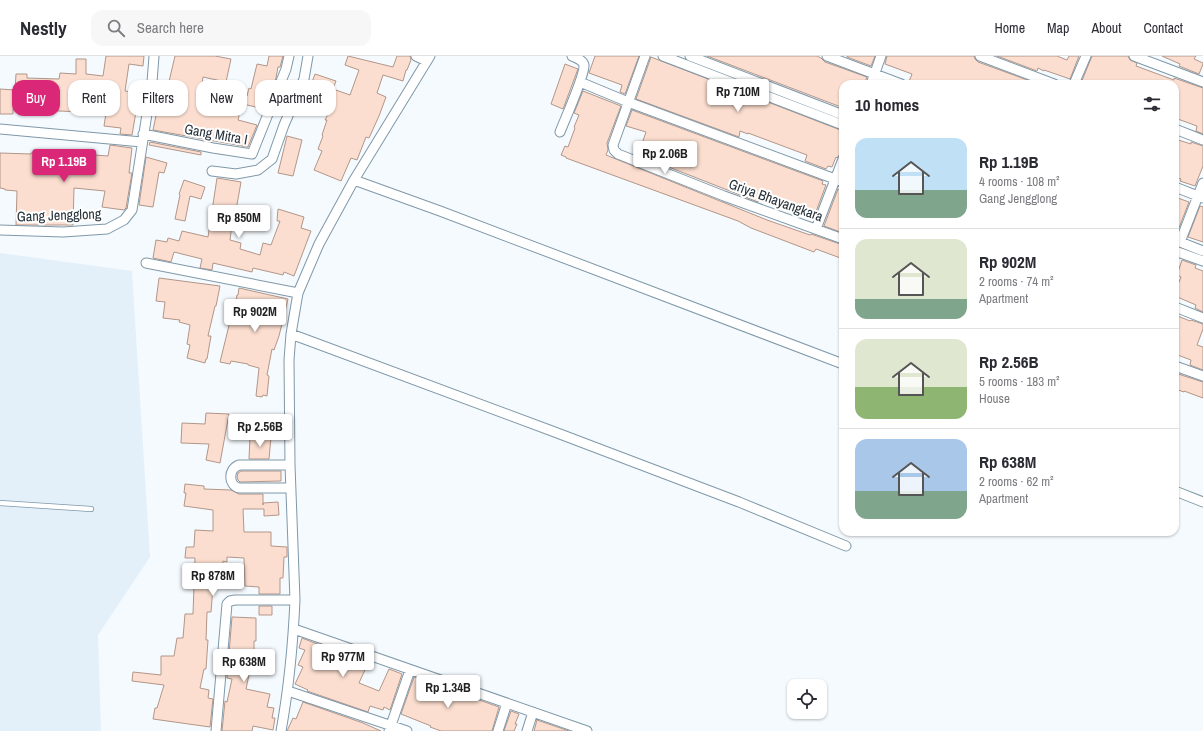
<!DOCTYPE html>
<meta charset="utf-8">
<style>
:root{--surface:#fff;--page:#f7f7f7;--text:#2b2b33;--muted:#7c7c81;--line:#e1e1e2;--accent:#db2777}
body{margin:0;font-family:"Archivo Narrow",sans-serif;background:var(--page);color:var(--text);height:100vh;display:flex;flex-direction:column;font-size:15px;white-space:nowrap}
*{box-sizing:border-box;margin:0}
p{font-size:13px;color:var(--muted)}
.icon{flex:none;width:22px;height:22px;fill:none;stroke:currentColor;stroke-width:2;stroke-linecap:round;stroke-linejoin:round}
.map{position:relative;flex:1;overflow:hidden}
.details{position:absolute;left:839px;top:24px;width:340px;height:456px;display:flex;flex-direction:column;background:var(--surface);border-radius:12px;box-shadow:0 1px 3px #0004}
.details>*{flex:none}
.hud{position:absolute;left:12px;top:24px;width:380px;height:36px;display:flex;gap:8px}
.controls{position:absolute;left:787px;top:623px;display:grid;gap:8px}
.controls a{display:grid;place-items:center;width:40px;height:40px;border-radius:8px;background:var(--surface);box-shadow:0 1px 3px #0004;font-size:20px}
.price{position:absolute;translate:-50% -34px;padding:0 9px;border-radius:4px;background:#fff;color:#222;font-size:13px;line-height:26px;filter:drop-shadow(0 1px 2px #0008)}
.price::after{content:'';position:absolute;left:50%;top:24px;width:12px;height:9px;margin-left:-6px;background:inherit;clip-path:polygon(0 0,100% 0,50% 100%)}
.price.selected{background:var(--accent);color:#fff}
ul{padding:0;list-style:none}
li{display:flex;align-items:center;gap:12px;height:100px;padding:0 16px}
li+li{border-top:1px solid var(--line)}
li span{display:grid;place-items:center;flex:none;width:112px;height:80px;border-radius:12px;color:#555}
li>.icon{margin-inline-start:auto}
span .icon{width:48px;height:48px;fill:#fffc;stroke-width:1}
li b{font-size:17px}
h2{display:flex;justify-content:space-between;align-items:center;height:48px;padding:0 16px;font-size:17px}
.tag{padding:0 14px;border-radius:12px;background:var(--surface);box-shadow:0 1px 3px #0004;font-size:14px;line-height:36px}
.tag.selected{background:var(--accent);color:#fff}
header{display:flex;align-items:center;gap:24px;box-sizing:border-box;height:56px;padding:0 20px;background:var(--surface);border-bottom:1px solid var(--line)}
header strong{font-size:19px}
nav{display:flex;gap:22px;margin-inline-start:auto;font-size:14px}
.search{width:280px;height:36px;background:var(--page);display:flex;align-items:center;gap:10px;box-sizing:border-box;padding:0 14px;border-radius:12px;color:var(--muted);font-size:15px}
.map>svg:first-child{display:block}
.built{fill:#e3f0fa}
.building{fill:#fbdecf;stroke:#b29689}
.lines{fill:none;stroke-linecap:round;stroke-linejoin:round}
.lane-casing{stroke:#7f98a9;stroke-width:6}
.street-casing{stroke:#7f98a9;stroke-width:11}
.lane{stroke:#fff;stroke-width:4.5}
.street{stroke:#fff;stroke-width:9}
.labels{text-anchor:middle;stroke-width:4;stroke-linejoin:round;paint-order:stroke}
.street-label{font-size:14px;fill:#273138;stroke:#fff}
</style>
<header>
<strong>Nestly</strong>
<div class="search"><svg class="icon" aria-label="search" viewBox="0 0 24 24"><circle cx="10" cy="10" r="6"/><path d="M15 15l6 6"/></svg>Search here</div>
<nav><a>Home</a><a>Map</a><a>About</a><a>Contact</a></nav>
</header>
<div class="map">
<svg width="1203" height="675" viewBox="0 0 1203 675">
<rect width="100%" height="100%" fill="#f5fafe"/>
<path class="built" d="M0,197L132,215L150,501L98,579L101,675H0Z"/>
<path class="building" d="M106,0H144L143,10L129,8L125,35L132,36L130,49L137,50L132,79L120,78L121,72L104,70L106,57L13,53V58H0V33L15,34L16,18H27V22L59,23L60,17L76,18V3H86V18L103,20Z
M175,0H215L231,3L226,26L203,21L200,39L228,45L230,36L247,40L249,32L251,33L257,8L267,10L269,0H283L280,11H278L276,22L271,35L266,34L261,52L242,48L238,64L257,69L248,91L153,74L157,55L154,54L158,32L167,34Z
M348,0L393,11L397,0H410L411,4L407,14H406L403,25L383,19L377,37L386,41L379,60L369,82L366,81L357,104L351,102L341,125L314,114L322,95L318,93L323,80L322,79L327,64H325L333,48L313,41L316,31L311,29L315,18L336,25L333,33L350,39L359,14L345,9Z
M595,0H639L625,38L620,36L622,29L589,17Z
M707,0H817L821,2L825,6L867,21L864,28H843V45L841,51Z
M847,0H875L871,10L847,1Z
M887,0H974L975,3L978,6L1033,26L1032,28H908L912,18L885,8Z
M997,0H1057L1067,4L1069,0H1079L1070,23L1044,14V15L1038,12L1037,15Z
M1092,0H1128L1130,4L1137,7L1136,10L1174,24V22L1203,32V78L1196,75L1197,70L1175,62V50L1178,43L1175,42V28H1084L1081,27Z
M1162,0H1196L1194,3L1203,7V8L1199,18L1179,10L1180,8Z
M651,1L843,75V90L840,98L837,102L836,101L832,111L828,110L826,113L805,105L807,99L748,77V78L740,75L739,81L636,43Z
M565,8L578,13L563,53L551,48Z
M583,35L621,50L607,87L608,94L606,99L767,164L810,179L811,178L843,189V203L816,193L814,196L751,172L738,165L566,102V101L561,99L565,90L568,91L575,72L574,71L579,59L574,57Z
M632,54L823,125L822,128L826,129L814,161L760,141L758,146L638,99L646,76L626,70Z
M287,80L302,84L293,120L278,117Z
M1175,83L1191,88V86L1203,90V110L1195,130L1180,125L1181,123L1175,121Z
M150,86L201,96V99L149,89Z
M110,89L132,92L129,117H132L126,152L124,154L102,151L105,135L74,132L73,169H16L17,135L5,134V133L0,132V97L31,98V97H43V96L77,97V100L94,102V99L108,100Z
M146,101L167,107L164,117L159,116L153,151L139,149Z
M217,122L241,126L235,160H233L230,184L241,187L240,193L260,199L263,187L271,189L280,165H277L278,153L304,161L301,172L311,175L294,220L284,216L283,219L253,212L252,216L213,207L212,214L200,212L202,203L174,196L171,206L153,202L156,184L167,186L168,182L179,185L182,175L208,181Z
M184,124L205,131L201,143L190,140L185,165L175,163L180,139L179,138Z
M838,133L843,135V177L824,170Z
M1175,141L1189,146L1177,177L1175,176Z
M1200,150L1203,151V186L1188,181Z
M1182,204L1196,209L1195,212L1203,215V256L1195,252L1196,249L1175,240V236L1181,221L1177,219Z
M159,222L220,230L216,250H215L208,280H211L207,303H206L205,307L187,302L190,289L187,288L190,269L179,266L180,264L163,262L165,246L156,245Z
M239,232L288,243L279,280L274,294L272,293L267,319L269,320L267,340L263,339L262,341L256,340L259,312L248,309V308L231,305L230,308L220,306L234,249L235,250L237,239H238Z
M1175,259L1190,265L1191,264L1203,268V273L1197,289L1203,291V314L1190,309L1191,304L1175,298Z
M1175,317L1203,326V342L1184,335V336L1175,333Z
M206,357L229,358L220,407L206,404L209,388L181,387L182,367L205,368Z
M250,381H271L269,403H249Z
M241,415H281V425L240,426L238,424L237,421L238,417Z
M185,428L204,430V433L231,434L239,438H263V449V447L278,446L279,459L264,460V453H243L244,476H271V490L287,491V501H284L283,522H280V538H259V531L245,530L244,502L227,501V506L223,505L222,519L214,518L211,556H207L206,584H208L206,613H204L200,632L209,634L208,642L213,643L210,671L153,663L155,652H157L164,629L132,625L133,616L161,619V600H174L177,582H183L185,558H193L195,502H185L186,491H194L195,474L213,475V454L184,450L186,437H184Z
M259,550H272V559H259Z
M232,561L256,562V585H254V595L246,633L270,638L267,651L274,652L272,662H275L273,674L253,670L252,675H222L225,645L227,646L232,623L227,622Z
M302,582L345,599L346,597L369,605L359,627L379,635L389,613L402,618L390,654L384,651L383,654L370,650L368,656L307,635L308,634L295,628L303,611L298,609L305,594L299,592Z
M414,621L499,651L492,675H441L430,671L431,670L401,658Z
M303,646L363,667L381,675H287L293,662L296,663Z
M511,655L519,658L515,668H517L514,675H504Z
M537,664L569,675H534Z"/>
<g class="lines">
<g class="lane-casing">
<path id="lane" d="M0,447L91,453"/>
</g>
<g class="street-casing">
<path id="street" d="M416,0L426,5
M645,0L613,89L614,94L618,98L724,140L843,183
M663,0L843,69
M690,0L843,59
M827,0L901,28
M980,0L1054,28
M1134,0L1203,26
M580,26L628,46L843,126
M871,28L881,0
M1074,28L1086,0
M0,73L142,86
M1175,73L1203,84
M560,76C565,63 585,19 584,9C583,4 576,2 572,0
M143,78L213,92L252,98L286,13L289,0
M212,115L236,118L258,114L272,103L284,69L304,23L308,0
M354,124L440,155L843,308
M1175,131L1203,142
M816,173L843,103
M0,174L63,176L107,173L124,164L132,154L152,26L154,0
M1175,184L1203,195
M1180,186L1203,127
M1175,195L1203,205
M146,207L298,237
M1175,251L1203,262
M291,278L552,375L739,446L846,490
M1175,310L1203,320
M290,409H239C228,413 228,429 239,432H291
M1175,435L1203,446
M294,573L587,675
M288,635L407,675
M216,675L227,548L230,545L235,544H295
M281,675C289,631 293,588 295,544L290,409L289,304L291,278L298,237L319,188L354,124L430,0
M389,675L410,614
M498,675L507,647
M527,675L533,656"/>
</g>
<use href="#lane" class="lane"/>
<use href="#street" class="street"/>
</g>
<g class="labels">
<g class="street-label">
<text transform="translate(216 78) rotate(10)" y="5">Gang Mitra I</text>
<text transform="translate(776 144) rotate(20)" y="5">Griya Bhayangkara</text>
<text transform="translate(59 159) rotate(-2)" y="5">Gang Jengglong</text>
</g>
</g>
</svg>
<div class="controls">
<a><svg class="icon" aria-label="locate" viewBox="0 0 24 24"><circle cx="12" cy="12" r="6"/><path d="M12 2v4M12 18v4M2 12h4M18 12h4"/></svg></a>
</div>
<b class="price" style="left:738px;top:57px">Rp 710M</b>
<b class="price" style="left:665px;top:119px">Rp 2.06B</b>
<b class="price selected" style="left:64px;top:127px">Rp 1.19B</b>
<b class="price" style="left:239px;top:183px">Rp 850M</b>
<b class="price" style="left:255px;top:277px">Rp 902M</b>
<b class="price" style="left:260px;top:392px">Rp 2.56B</b>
<b class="price" style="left:213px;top:541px">Rp 878M</b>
<b class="price" style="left:343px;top:622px">Rp 977M</b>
<b class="price" style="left:244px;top:627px">Rp 638M</b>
<b class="price" style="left:448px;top:653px">Rp 1.34B</b>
<div class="hud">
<a class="tag selected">Buy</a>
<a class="tag">Rent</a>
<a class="tag">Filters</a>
<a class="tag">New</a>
<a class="tag">Apartment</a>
</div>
<section class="details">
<h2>10 homes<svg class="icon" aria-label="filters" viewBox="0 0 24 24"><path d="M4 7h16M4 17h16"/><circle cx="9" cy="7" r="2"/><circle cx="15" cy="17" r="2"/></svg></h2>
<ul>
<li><span style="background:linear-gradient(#bfe0f5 65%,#7fa58c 0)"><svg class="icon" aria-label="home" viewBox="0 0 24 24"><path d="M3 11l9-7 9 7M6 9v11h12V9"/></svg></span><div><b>Rp 1.19B</b><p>4 rooms · 108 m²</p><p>Gang Jengglong</p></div></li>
<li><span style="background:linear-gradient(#dfe7d0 75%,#7fa58c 0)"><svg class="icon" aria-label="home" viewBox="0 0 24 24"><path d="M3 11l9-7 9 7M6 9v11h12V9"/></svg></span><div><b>Rp 902M</b><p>2 rooms · 74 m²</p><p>Apartment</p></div></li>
<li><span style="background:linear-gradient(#dfe7d0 60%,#8fb573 0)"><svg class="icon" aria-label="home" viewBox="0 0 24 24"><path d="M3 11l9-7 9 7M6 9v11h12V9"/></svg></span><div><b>Rp 2.56B</b><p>5 rooms · 183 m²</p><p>House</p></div></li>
<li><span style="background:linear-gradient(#a9c7e8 65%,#7fa58c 0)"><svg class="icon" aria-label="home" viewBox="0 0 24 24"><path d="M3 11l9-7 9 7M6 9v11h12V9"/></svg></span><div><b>Rp 638M</b><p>2 rooms · 62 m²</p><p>Apartment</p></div></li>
</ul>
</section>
</div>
